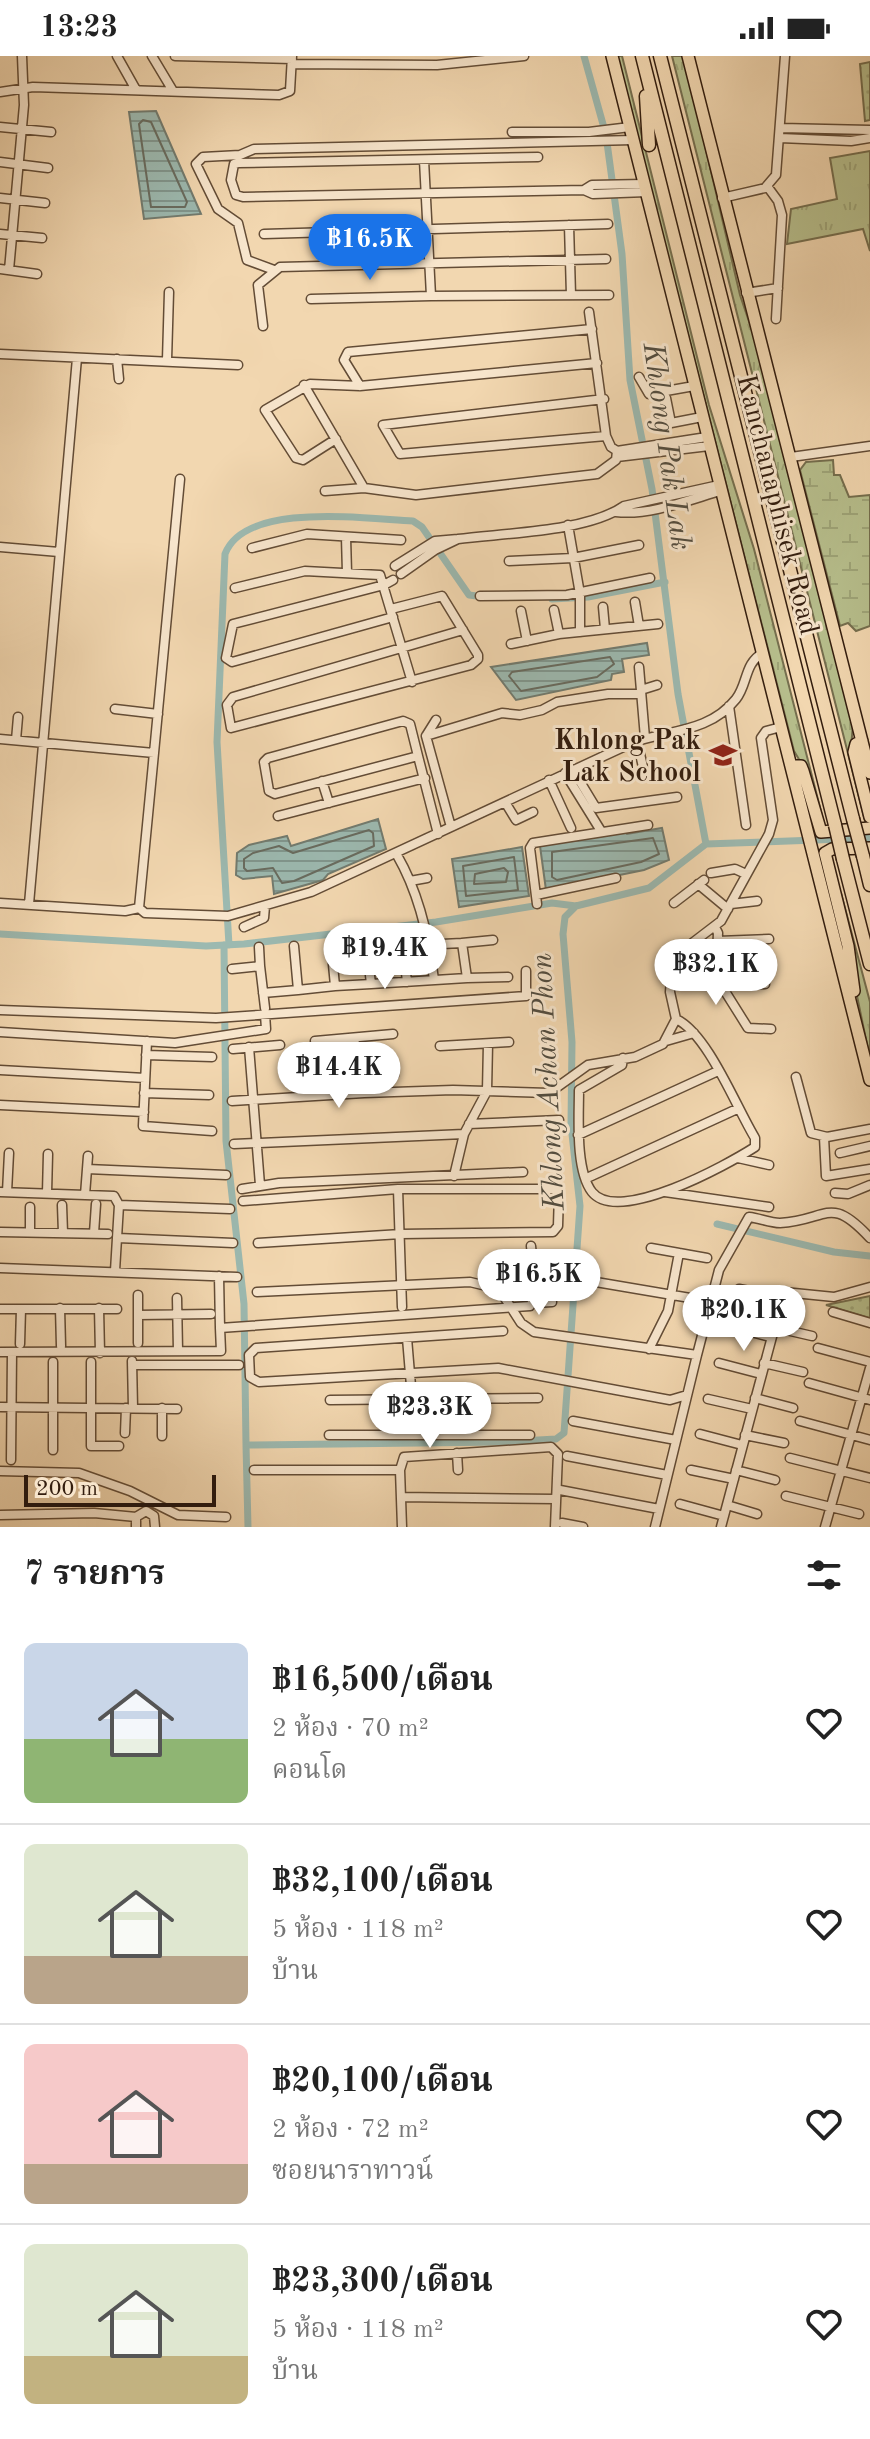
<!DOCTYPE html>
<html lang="th">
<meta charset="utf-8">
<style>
:root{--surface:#fff;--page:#f2f2f2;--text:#222;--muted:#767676;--line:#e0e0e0;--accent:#1a73e8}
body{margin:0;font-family:"Old Standard TT","Noto Serif Thai",serif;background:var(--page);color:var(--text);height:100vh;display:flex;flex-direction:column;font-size:30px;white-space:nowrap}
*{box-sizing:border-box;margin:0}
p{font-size:26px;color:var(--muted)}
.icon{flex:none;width:44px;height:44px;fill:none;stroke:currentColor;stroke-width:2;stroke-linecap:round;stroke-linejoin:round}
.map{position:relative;height:1471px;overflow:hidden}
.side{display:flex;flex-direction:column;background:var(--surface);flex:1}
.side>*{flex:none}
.scale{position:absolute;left:24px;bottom:20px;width:192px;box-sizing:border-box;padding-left:8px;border:4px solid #331d0e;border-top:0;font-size:22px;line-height:28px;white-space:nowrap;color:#331d0e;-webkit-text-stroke:6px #f7e5cc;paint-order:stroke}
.price{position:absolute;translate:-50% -68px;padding:0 18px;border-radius:28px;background:#fff;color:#222;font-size:26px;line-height:52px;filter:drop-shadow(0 2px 4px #0008)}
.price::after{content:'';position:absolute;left:50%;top:48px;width:24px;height:18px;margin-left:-12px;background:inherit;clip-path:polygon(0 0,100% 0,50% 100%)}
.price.on{background:var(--accent);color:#fff}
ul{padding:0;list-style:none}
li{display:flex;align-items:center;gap:24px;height:200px;padding:0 24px}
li+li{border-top:2px solid var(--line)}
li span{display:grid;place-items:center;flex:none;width:224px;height:160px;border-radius:12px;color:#555}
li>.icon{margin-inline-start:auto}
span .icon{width:96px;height:96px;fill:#fffc;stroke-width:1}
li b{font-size:34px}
h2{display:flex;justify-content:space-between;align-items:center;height:96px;padding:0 24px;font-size:34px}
.status{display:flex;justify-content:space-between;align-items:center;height:56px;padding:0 40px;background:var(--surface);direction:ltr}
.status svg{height:22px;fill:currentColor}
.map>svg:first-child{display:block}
.grass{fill:url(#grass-tufts);stroke:#756e4e;stroke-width:2}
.wetland{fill:url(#wetland-marsh);stroke:#756e4e;stroke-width:2}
.garden{fill:url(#garden-dots);stroke:#756e4e;stroke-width:2}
.water{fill:url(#water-rules);stroke:#727b6f;stroke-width:2}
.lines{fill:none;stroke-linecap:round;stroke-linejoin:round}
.shore{stroke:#686b5f;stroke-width:2}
.canal{stroke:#9cb9b0;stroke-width:7}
.minor-casing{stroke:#634c36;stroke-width:11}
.major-casing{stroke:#331d0e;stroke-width:14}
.highway-casing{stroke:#331d0e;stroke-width:15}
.minor{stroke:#f7e5cc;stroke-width:8}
.major{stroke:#f2d7b0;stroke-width:11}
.highway{stroke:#f2d7b0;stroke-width:12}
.highway-bridge-casing{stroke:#331d0e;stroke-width:15;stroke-linecap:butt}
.highway-bridge{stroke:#f2d7b0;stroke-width:12}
.labels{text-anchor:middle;stroke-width:6;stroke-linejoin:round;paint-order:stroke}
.street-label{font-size:28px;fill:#331d0e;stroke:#f7e5cc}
.poi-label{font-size:28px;font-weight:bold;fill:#331d0e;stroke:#f7e5cc;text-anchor:end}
.water-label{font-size:30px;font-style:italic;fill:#524c3f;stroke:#f7e5cc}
</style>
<div class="status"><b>13:23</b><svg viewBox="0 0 49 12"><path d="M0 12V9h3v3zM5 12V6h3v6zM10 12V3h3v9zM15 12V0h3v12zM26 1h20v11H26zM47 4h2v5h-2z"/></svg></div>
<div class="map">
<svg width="870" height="1471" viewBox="0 0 870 1471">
<defs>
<pattern id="grass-tufts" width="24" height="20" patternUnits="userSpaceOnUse" patternTransform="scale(2)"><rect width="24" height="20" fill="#b7bf8d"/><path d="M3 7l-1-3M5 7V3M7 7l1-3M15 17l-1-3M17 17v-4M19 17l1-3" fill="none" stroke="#9ea478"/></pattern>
<pattern id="wetland-marsh" width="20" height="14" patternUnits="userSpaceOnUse" patternTransform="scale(2)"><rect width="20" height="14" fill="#b7bf8d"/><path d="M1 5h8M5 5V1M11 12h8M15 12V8" fill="none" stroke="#9ea478"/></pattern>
<pattern id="garden-dots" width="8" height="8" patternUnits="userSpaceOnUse" patternTransform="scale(2)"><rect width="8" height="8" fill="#b7bf8d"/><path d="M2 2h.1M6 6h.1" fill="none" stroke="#9ea478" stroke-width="1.8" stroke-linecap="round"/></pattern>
<pattern id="water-rules" width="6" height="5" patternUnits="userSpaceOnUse" patternTransform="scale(2)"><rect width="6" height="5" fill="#9cb9b0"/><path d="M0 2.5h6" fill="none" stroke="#80968e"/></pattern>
</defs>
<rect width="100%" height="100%" fill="#f2d7b0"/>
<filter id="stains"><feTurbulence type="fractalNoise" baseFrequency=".0025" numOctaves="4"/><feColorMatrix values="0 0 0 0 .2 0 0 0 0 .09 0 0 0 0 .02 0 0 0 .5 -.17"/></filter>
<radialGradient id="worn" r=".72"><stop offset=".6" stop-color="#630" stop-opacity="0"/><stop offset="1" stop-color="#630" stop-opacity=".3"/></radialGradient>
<path class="grass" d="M617,0H622L709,349L754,493L825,771L806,715L794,695Z
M672,0H684L740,239L759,295L853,667L851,693L869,764L866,769Z
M870,95V195L863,173L787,188L791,153L837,143L830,102Z
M841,837L870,946V1003L836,838Z"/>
<path class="wetland" d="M833,404L834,419H840L849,441L870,439V570L856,575L848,567L840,570L800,414L806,406Z"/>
<path class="garden" d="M870,6V64L865,65L860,8Z
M870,1240V1262L826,1249Z"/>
<path class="water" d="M156,55L201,158L144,163L129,56Z
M647,587L649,599L622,603L624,616L612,618L611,624L516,644L491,611Z
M378,763L386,793L328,818L323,824L274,838L272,820L243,823L236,819L237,797L249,789L287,780L291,790Z
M662,772L669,804L644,814L546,834L540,790L624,775L627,778Z
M522,791L529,840L459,851L452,803Z"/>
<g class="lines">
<path class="shore" d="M143,64L151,66L187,146L185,151H151L139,68Z
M610,601L614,608L597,621L521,635L509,620L512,616Z
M369,774L373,777L374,790L294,825L282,827L273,812L247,815L244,812V803L253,797L279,790L293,797Z
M653,782L659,798L641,806L557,824L552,821V796Z
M514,801L518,834L466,840L463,810Z
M504,812L508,816L506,826L474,828L475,818Z"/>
<path class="canal" d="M584,0L606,79L622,198L630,324L652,433L678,638L706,788
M552,543L588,541L665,526
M0,878L206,890L244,888L436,866L552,847L576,850L649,832L706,788L870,782
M224,889L226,1085L244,1248L246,1389
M229,889L217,686L225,498C245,445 367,463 413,465L422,471L469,539L484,541
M717,1168L834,1196L870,1200
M248,1471L246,1389L504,1386L556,1383L564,1377L580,1150L571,1069L572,986L563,878L565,861L576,850"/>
<g class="minor-casing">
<path id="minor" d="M117,0L135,32
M152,0L173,35
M175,0L292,3
M292,8L437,9L524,0
M0,36L33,31L279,39L290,35L292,0
M0,71L51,76
M781,72L870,74
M512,76H589L630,71
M780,82L851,85L870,82
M538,101L238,107L234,108L231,124L236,139L243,141L584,134L592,129L644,128
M424,104L431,240L609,239
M0,106L48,112
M767,130L778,145L782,159L776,263
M584,134L593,138L647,136
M0,142L45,147
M722,142L765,132L776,119L785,0
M569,169L571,239
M0,178L42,182
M264,178L608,168
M0,213L37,218
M9,214L24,49L22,0
M274,214L247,204L238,167L218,153L196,108L203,101L240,99L254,93L633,84
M746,237L778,232
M311,243L431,240
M589,256L606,380L611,391L617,395
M263,270L258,229L280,211L606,203
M0,298L238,309
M117,303L119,323
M167,304L169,236
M639,321L649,338L694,330
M304,329L364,432L416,439L597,418L616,404L617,395
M360,330L344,304L348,296L592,273
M666,342L671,367L702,361
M604,343L383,369L400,398L606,380
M336,383L303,404L296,402L265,354L310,328L360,330L597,307
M617,395L707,381
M617,401L709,390
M791,401L870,390
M325,435L364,432
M616,456C649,460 689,444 720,435
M568,469L580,538V576
M346,481L347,517
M458,483C504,477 587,476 624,450L719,429
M0,491L59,496
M252,492L307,478L401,484
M509,505L573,502L639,489
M395,510L435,485L458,483L435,494L401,518
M393,524L384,529L233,568L226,602L232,606L393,561
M235,532L305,515L380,519L412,626
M480,540L567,539L650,522
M635,546L639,570
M603,551L605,573
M391,553L442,540L478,599V603L471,609L231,672L227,649L233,641L463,574
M554,554L559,578
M521,555L527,585
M511,588L559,578L658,568
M639,611L645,682
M641,634L657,629
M729,650L746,769
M115,653L158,658
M436,664L426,680L451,771
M403,665L410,668L418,700L275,738L269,735L264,706L268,702Z
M426,680L502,657L520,659L542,654L557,646L608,638H641
M0,683L154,697L139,852L145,857L228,860L311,836L634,686C670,674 710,676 736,643C748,628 744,607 763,597
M16,684L18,661
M637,685L643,711
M154,697L180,423
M418,700L438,778
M573,714L596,752L677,741
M565,717L601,775
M549,724L571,772
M322,725L329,747
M505,746L516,764L533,756
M278,760L425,722
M397,799C419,837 429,881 434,924
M711,817L735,813L746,818
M410,825L427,822
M698,828L728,853
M536,839L616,822
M0,847L125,855L139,852
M674,847L704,824
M29,848L77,302
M537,848L530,792L533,787L648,769
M731,848L757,845
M244,871L264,862L265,850
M715,871L718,877L716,921L748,972L771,973
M402,880L407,926
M718,885L769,883
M462,887L493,884
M260,910L265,952
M232,913L260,910L259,891
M467,922L508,921
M371,928L467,922L462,887L442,888
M335,930L371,928L366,883
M722,930L765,928
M298,934L335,930L331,887
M263,937L298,934L294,890
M0,954L216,962L526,940V915
M0,976L175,987L266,973L265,958
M147,985L143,1070L212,1075
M315,985L393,978
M666,985L694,977
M440,990L509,986
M249,991L260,1129
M233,993L280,989
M146,999L212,1001
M623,1002L622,1009L579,1034C579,1061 575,1114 592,1136C618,1169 727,1109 755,1091V1082C736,1051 708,978 676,963
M0,1014L145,1022
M796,1021L811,1077L827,1081L870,1073
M322,1024L394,1019
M144,1037L209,1039
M364,1037L453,1034L549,1037L588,1009L635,1001L663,988L676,963L670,936L672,911L687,891L721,865L769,778L773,764L761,682L766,675L781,671
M232,1045L364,1037L354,982
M0,1049L144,1056
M469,1068L559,1064
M578,1079L718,1015
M824,1081L826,1120L870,1113
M234,1088L464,1078
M840,1097L870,1090
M738,1102L769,1109
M87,1113L226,1119
M454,1120L464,1078L487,1035L488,988
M587,1122L737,1053
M242,1133L279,1127L523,1116
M398,1133L402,1251
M0,1136L114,1140L119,1149L115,1215
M7,1136L9,1097
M665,1136L769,1151
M47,1137L48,1098
M835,1137L848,1138L870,1129
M85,1139L88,1100
M243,1145L398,1133H554L559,1137L558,1170L553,1176L401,1178L258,1187
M62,1149L63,1177
M119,1149L230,1153
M0,1176L108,1178
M30,1176V1151
M94,1177L96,1148
M118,1182L233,1187
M679,1197L707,1202
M509,1211L530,1209
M0,1212L237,1221
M219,1220L220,1272
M534,1221L555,1220
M590,1225L696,1243
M739,1233L781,1241
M257,1236L470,1226L499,1233L521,1267L534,1276L697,1299L719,1214L749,1161C759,1162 770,1167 780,1167C829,1164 829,1138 870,1182
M138,1239V1287
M177,1242L178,1295
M534,1247L552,1246
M60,1252L61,1290
M99,1252L100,1297
M0,1253H117
M833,1256L870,1267
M138,1259L211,1258
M728,1270L770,1281
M773,1271L812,1280
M503,1275L256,1292L249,1299L250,1321L259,1326L498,1312L670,1344L687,1339
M407,1282L415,1378
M20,1288L21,1253
M818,1292L870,1306
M649,1293L668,1255L679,1197L651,1192
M0,1296L221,1295L220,1272L530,1250L536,1239L531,1190
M132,1305L133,1352
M91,1306V1390H119
M719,1307L761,1318
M764,1307L803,1316
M132,1309H239
M809,1327L870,1344
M755,1342L793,1352
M708,1343L752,1353
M330,1344L538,1342
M0,1351L177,1353
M162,1352V1380
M573,1365L676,1384
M800,1365L870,1384
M125,1377L126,1352
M700,1378L742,1389
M329,1379H530
M745,1379L784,1387
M53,1394V1306
M457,1397L458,1414
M567,1400L667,1419
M790,1402L870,1422
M11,1404L12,1296
M254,1414H400
M691,1414L734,1423
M736,1414L775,1424
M0,1415L79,1417L130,1435L178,1459L226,1461
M560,1434L659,1453
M786,1440L859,1458
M401,1441L555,1443
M680,1448L724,1460
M727,1449L757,1458
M0,1459L94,1457L136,1461
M562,1467L583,1471
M136,1471V1461L146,1455L154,1460L155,1471
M402,1471L400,1414L404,1401L551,1391L558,1398L555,1471
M655,1471L697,1299
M721,1471L784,1236L834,1241L870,1231
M825,1471L870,1312"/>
</g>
<g class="major-casing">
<path id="major" d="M612,0L870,1024
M688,0L870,717
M862,685L856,688L854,696L870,761
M791,710H801L803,715L821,776L870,772
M854,935L848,890L825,797L832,793L870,792"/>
</g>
<g class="highway-casing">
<path id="highway" d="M642,0L835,769
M660,0L853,763
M646,40L649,89
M863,800L870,829
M843,803L870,908"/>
</g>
<use href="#minor" class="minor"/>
<use href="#major" class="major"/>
<use href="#highway" class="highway"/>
<g class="highway-bridge-casing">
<path id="highway-bridge" d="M853,763L863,800
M835,769L843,803"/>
</g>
<use href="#highway-bridge" class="highway-bridge"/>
</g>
<defs>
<g id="school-bare" transform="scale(2.16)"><path d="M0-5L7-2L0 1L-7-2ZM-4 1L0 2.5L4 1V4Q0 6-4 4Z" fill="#8f2418" stroke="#f7e5cc" stroke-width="2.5" paint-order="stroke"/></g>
</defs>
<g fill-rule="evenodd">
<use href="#school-bare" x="723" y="699"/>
</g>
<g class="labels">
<g class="street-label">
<text transform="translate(779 448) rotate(76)" y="10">Kanchanaphisek Road</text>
</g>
<g class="poi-label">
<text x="701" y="693">Khlong Pak<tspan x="701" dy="32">Lak School</tspan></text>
</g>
<g class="water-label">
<text transform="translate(668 390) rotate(82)" y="10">Khlong Pak Lak</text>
<text transform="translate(547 1026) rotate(-93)" y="10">Khlong Achan Phon</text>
</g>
</g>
<rect width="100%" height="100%" filter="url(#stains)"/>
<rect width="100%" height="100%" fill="url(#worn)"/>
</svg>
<div class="scale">200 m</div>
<b class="price on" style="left:370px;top:226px">฿16.5K</b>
<b class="price" style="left:385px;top:935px">฿19.4K</b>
<b class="price" style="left:716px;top:951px">฿32.1K</b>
<b class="price" style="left:339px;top:1054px">฿14.4K</b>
<b class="price" style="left:539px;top:1261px">฿16.5K</b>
<b class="price" style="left:744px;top:1297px">฿20.1K</b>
<b class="price" style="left:430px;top:1394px">฿23.3K</b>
</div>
<section class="side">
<h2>7 รายการ<svg class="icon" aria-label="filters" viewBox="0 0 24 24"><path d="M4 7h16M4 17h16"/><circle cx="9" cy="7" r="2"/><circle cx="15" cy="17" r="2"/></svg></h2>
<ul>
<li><span style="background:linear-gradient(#c9d6e8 60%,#8fb573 0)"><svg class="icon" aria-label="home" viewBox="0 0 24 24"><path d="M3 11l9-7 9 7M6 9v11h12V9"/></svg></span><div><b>฿16,500/เดือน</b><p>2 ห้อง · 70 m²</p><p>คอนโด</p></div><svg class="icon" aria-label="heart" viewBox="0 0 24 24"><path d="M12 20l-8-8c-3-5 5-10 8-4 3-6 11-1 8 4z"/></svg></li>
<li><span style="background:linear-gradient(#dfe7d0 70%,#b9a48a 0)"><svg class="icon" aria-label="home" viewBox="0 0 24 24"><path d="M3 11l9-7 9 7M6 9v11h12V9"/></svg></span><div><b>฿32,100/เดือน</b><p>5 ห้อง · 118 m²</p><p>บ้าน</p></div><svg class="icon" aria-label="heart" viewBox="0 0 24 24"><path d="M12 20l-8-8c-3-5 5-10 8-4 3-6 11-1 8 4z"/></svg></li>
<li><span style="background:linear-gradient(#f6c9c9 75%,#b9a48a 0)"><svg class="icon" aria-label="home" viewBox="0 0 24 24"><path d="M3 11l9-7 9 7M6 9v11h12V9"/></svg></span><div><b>฿20,100/เดือน</b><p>2 ห้อง · 72 m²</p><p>ซอยนาราทาวน์</p></div><svg class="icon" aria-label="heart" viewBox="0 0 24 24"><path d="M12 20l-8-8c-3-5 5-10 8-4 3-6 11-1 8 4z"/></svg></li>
<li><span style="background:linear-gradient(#dfe7d0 70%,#c2b280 0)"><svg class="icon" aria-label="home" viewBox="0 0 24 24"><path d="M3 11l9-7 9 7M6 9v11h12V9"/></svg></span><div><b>฿23,300/เดือน</b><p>5 ห้อง · 118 m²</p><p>บ้าน</p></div><svg class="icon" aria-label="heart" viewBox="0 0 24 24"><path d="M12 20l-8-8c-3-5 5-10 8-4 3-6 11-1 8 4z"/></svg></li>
</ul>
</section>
